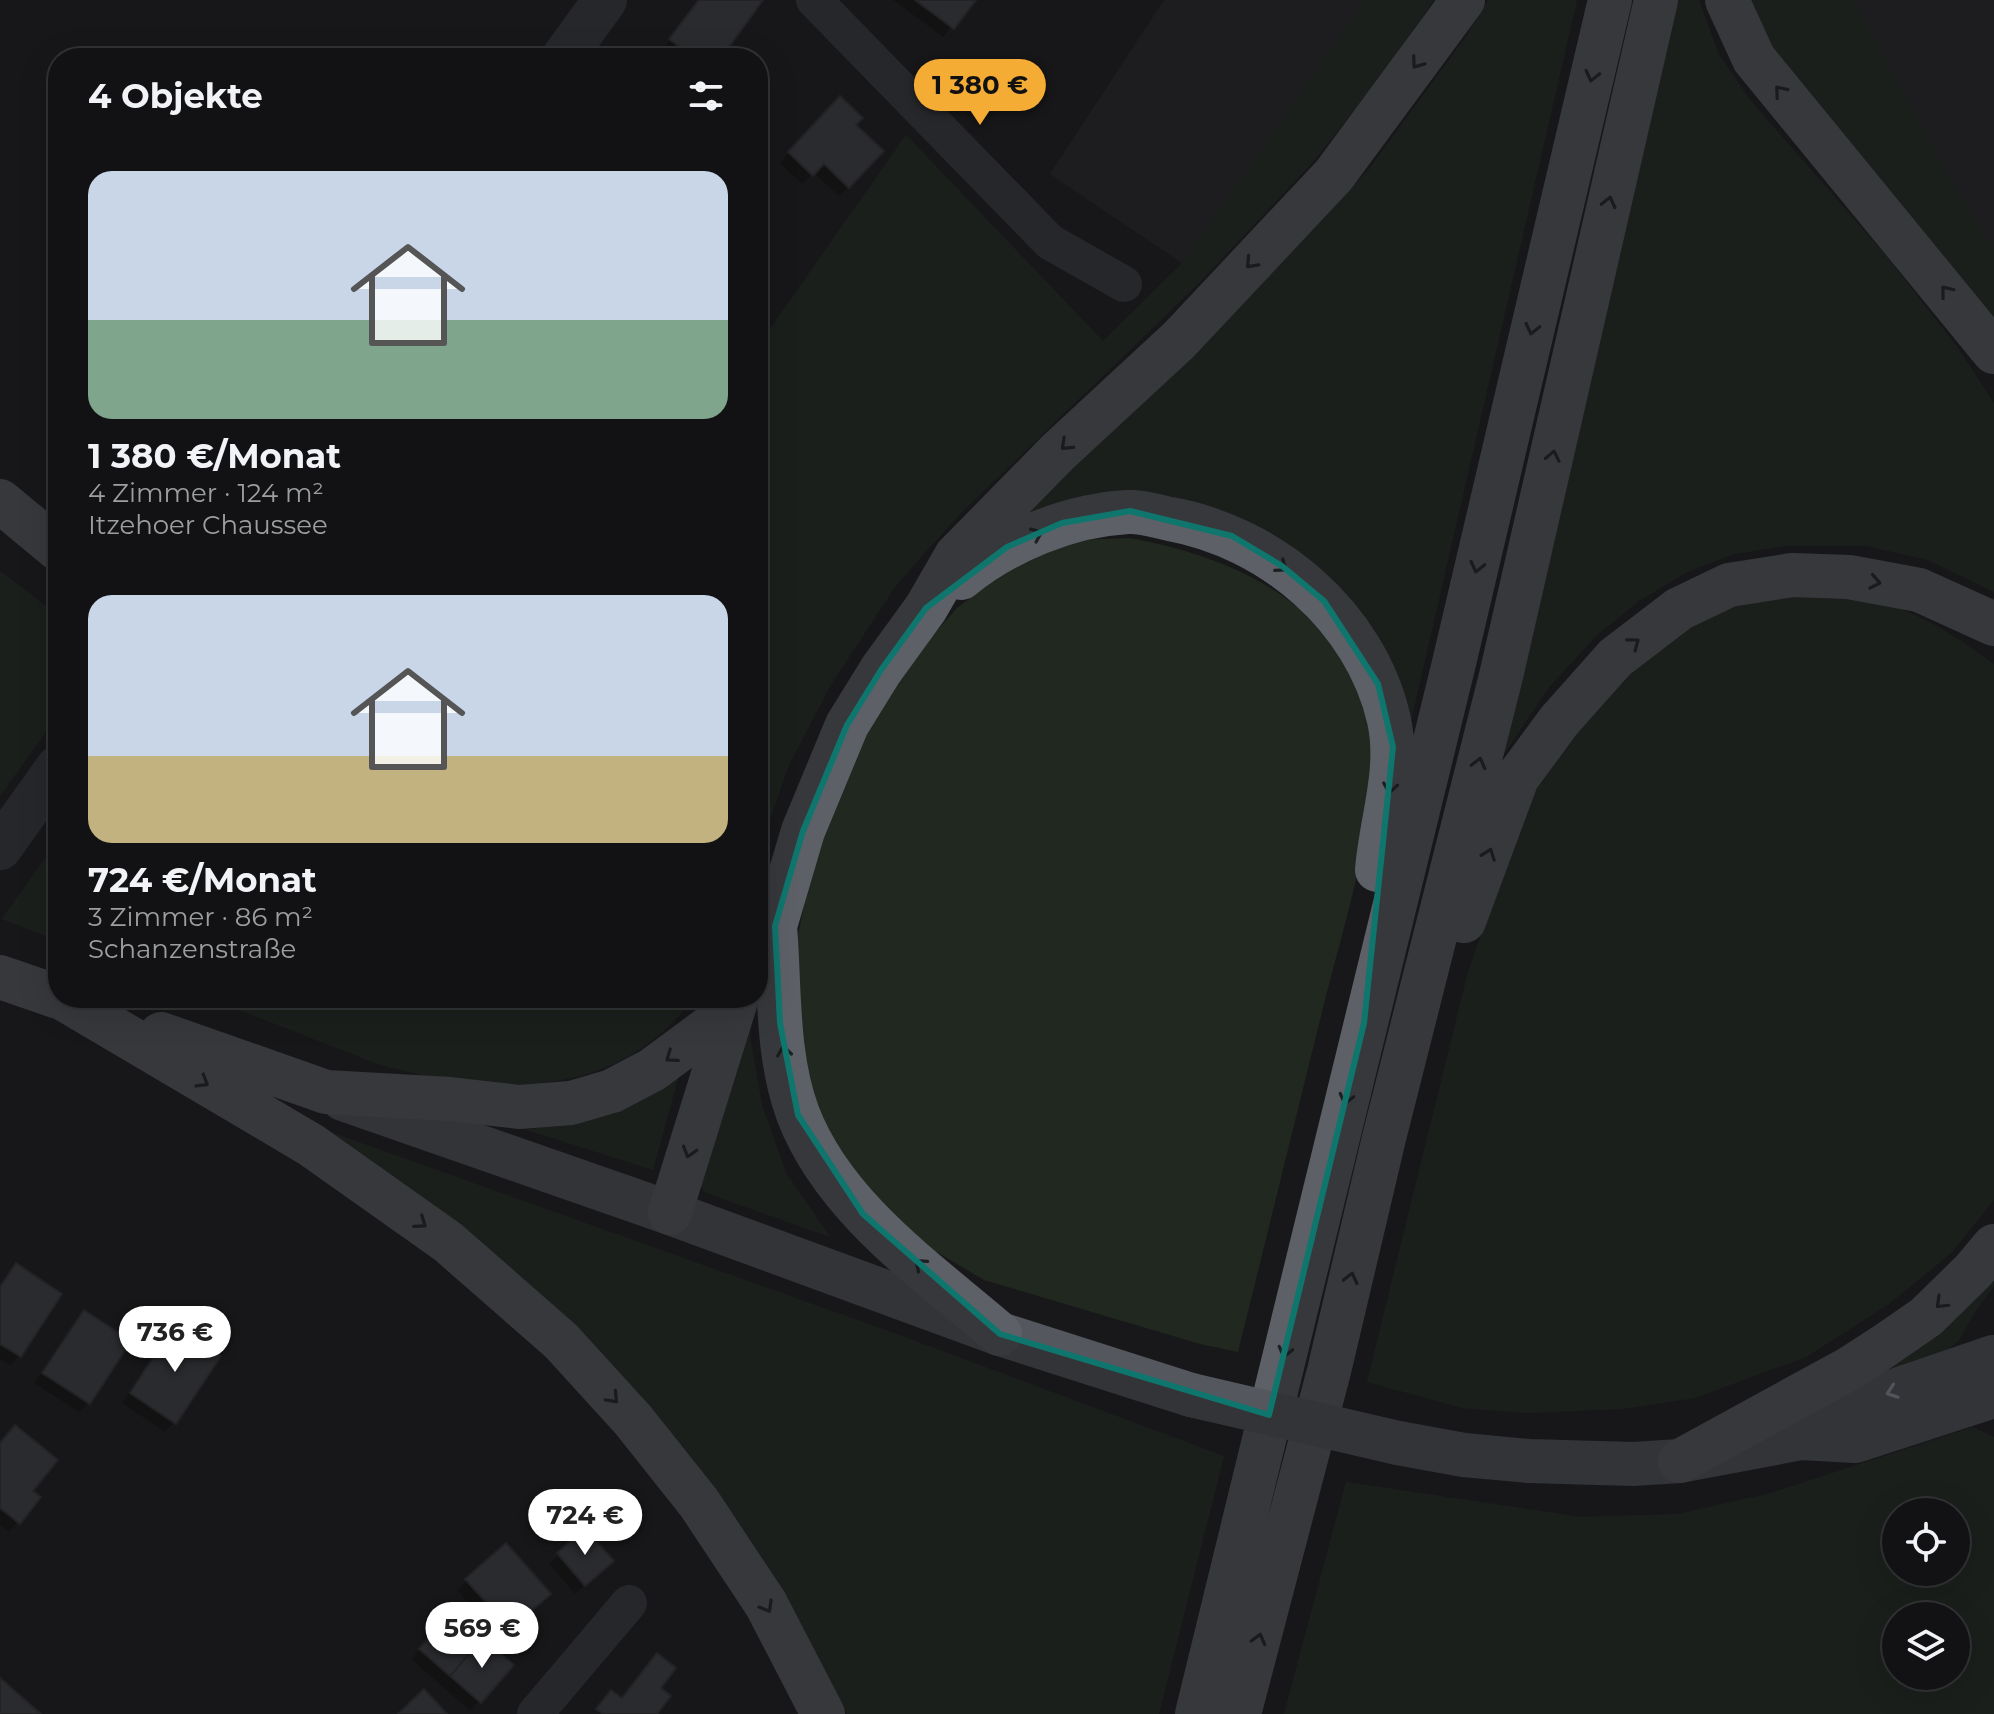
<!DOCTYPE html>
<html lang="de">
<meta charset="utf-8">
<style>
:root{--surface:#121214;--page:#1f2022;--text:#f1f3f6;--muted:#9c9ea0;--line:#313234;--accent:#f5ac35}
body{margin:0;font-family:Montserrat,sans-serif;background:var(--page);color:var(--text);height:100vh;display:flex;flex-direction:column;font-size:30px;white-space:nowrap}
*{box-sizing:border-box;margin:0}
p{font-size:26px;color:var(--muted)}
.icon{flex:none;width:44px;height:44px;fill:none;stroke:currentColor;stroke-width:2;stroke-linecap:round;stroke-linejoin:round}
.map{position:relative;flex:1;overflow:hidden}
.drawer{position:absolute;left:48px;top:48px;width:720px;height:960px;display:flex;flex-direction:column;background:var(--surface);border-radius:32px;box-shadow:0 8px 32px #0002,0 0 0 2px var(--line)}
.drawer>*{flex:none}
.fabs{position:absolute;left:1882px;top:1498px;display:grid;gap:16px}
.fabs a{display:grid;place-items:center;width:88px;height:88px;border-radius:50%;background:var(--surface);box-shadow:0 8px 32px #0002,0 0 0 2px var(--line);font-size:40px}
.price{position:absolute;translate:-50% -68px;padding:0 18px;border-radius:28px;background:#fff;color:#222;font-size:26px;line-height:52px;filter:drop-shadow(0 2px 4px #0008)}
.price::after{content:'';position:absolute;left:50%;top:48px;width:24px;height:18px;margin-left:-12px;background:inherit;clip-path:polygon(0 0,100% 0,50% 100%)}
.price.active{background:var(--accent);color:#111}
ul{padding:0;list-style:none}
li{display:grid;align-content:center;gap:16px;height:424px;padding:0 40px}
li span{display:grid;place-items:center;height:248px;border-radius:24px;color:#555}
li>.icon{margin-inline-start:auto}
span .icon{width:144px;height:144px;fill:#fffc;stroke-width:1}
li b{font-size:34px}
h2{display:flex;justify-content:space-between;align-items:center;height:96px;padding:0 40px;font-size:34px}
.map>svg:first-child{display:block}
.built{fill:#242427}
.green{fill:#202820;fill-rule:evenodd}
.shadow{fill:#0007}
.building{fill:#424347;stroke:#323236;stroke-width:2}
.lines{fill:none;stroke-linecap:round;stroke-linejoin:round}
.minor{stroke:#393a3f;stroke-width:36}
.tertiary{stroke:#393a3f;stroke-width:44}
.primary{stroke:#55575e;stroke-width:44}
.trunk{stroke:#5d6067;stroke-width:44}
.primary-bridge{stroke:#55575e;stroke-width:44}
.oneway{stroke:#1e1f21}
.oneway2{stroke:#999da8}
.marked{fill:none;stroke:#0f766e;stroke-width:6;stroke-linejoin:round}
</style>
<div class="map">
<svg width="1994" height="1714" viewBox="0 0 1994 1714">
<rect width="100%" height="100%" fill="#18181a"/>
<path class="built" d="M1164,0H1365L1182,263L1050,174Z
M1854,0H1994V249L1953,183Z"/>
<path class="green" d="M1365,0H1434L1372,88L1313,162L1201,281L958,516L897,584L830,686L788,767L758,855V346L906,135L1103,341L1182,263Z
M1488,0H1577L1410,725L1204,509L981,545L1254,292L1369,169L1467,35Z
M1672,0H1699L1718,53L1751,101L1887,257L1958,348L1994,403V592L1928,560L1867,546H1785L1734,554L1687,572L1639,601L1596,636L1549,687L1498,763Z
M1738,0H1854L1953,183L1994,249V328L1773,68Z
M1130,538C1228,556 1331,599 1362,704C1366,715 1371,727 1372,739C1377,826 1343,927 1322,1012C1294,1125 1266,1239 1238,1352L1200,1344L984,1280L930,1248L848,1175L805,1083L796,945L814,857L874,715L918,652L957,608L1011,568L1074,540Z
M0,571L54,612L58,618V715L0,796Z
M1808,595C1823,595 1838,595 1852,597C1907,603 1951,633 1994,664V1200L1951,1253L1889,1304L1806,1357L1695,1398L1621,1409L1525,1413L1463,1408L1367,1382L1468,972L1525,807L1575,726L1636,661L1693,623L1744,602Z
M58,840V941L2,919Z
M207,998H693C620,1099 498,1096 389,1067C368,1062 347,1051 326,1044C287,1028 247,1013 207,998Z
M749,998L751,1043L762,1105L786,1173L830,1237L704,1192L694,1175Z
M683,1060L653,1170L527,1130L550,1126Z
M319,1128L880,1328L1224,1456L1159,1714H847L760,1560Z
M1994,1276V1286L1975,1312L1959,1340L1940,1357L1869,1376Z
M1973,1427L1994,1437V1714H1284L1346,1482L1581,1517L1678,1514L1771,1493ZM1896,1512H1956V1572H1896ZM1896,1616H1956V1676H1896Z"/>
<path class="shadow" d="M699,0H761L718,58H673L662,50Z
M893,0H973L943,37Z
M831,108L853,125L848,187L839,196L814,173L802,184L780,163Z
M16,1266L60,1294L19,1356L10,1365L0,1359V1285Z
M84,1312L129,1341L88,1403L79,1412L34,1383L75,1322Z
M175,1328L174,1422L165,1432L122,1403L165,1337Z
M0,1444L30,1491L39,1497L9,1532L0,1525Z
M584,1531L602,1570L575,1594L549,1564Z
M467,1580L539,1603L499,1637L457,1590Z
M443,1623L512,1665L470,1711L411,1659Z"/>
<path class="building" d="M699,0H763L721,58H694L669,39Z
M915,0H976L954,29Z
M840,96L863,118L856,125L884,151L849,188L824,164L813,176L788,152Z
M16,1263L62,1294L21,1357L0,1344V1287Z
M84,1310L131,1341L90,1404L42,1373Z
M174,1325L221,1356L176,1424L130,1393Z
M15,1425L58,1460L33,1491L41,1497L20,1524L0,1508V1443Z
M584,1528L614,1561L585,1586L557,1553Z
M506,1543L551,1594L510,1629L465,1579Z
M452,1611L483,1638L450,1676L419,1649Z
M483,1638L514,1665L481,1703L450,1676Z
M657,1653L676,1668L661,1688L671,1696L657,1714H603L596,1709L611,1690L622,1698Z
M0,1678L41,1714H0Z
M424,1689L447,1714H398Z"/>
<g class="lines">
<path class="minor" d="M814,0L1050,242L1124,284
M535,1714L629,1603"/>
<path class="tertiary" d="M563,58L605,0
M0,848L58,767"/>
<path class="primary" d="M343,1099L670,1213L1000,1334L1191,1395
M1801,1438L1838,1410L1993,1357
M1398,1443L1464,1455L1529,1461L1633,1464L1680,1461L1801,1438L1855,1441L1994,1396"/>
<path class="trunk" d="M1727,0L1754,59L1994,352
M0,501L58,549
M961,578C1007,541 1069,515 1128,512C1141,511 1156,516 1170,519C1271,537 1366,617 1389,720C1400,771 1381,820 1377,870
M1464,921L1517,778L1559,721L1615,658L1679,609L1729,585L1792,575L1849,577L1919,590L1994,624
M775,926C780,988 776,1055 798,1114C834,1208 927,1271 1000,1334
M758,955L775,926L803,831L847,725L881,670L926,608L956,556L1058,452L1179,340L1334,175L1463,0
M0,977L58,997
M64,999L311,1145L448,1242L561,1341L633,1420L699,1503L766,1604L823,1714
M161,1034L326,1092L450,1099L519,1107L571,1103L612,1091L652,1070L733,1010
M670,1213L735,1004
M1680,1461L1850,1368L1884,1346L1926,1317L1973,1271L1994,1246
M1197,1714L1454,663L1610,0
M1239,1714L1329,1371L1384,1138L1501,676L1656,0"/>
<path class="primary-bridge" d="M1191,1395L1398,1443"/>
</g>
<defs><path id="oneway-chevron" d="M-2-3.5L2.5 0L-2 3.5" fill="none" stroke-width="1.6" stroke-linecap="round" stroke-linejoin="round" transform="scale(2)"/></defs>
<g class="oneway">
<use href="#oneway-chevron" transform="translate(1417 63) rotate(126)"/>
<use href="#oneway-chevron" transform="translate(1592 76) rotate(103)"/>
<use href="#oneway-chevron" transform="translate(1780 91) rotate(-130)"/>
<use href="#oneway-chevron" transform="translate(1609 202) rotate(-77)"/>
<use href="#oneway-chevron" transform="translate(1251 263) rotate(133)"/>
<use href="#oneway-chevron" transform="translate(1946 291) rotate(-129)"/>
<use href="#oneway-chevron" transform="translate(1532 329) rotate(103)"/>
<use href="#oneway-chevron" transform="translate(1066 445) rotate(137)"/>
<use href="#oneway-chevron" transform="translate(1553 456) rotate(-78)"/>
<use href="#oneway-chevron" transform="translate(1037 534) rotate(-23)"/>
<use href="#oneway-chevron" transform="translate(1282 567) rotate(35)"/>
<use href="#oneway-chevron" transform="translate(1477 567) rotate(103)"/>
<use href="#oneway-chevron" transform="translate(1875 582) rotate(11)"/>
<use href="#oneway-chevron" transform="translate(1634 643) rotate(-37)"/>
<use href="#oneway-chevron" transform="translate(1479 763) rotate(-76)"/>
<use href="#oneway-chevron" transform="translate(1390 788) rotate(99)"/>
<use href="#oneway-chevron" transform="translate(1489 854) rotate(-70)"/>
<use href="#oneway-chevron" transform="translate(784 1051) rotate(-98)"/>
<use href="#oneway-chevron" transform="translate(671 1057) rotate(145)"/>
<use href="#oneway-chevron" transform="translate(203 1082) rotate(31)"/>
<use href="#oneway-chevron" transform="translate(1346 1099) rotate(104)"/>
<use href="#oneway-chevron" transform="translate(689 1152) rotate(107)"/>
<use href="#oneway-chevron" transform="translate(421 1223) rotate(35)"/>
<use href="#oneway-chevron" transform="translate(920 1264) rotate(-139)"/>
<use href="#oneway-chevron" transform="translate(1351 1278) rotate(-77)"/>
<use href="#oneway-chevron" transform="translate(1941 1303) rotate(136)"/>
<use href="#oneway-chevron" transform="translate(1285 1352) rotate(104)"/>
<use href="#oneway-chevron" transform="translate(613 1398) rotate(47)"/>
<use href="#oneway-chevron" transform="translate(767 1607) rotate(60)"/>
<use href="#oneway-chevron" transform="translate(1259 1639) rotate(-75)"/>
</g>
<use class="oneway2" href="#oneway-chevron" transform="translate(1892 1392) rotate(161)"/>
<path d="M0 0H1994V1714H0ZM1130,511L1232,536L1282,566L1324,601L1378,684L1393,747L1364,1023L1269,1415L1000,1334L863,1214L798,1115L780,1023L775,926L803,831L847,725L881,670L926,608L1007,547L1062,523Z" fill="#18181a" fill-opacity=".55" fill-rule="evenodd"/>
<path class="marked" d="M1130,511L1232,536L1282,566L1324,601L1378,684L1393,747L1364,1023L1269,1415L1000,1334L863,1214L798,1115L780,1023L775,926L803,831L847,725L881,670L926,608L1007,547L1062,523Z"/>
</svg>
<div class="fabs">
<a><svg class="icon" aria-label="locate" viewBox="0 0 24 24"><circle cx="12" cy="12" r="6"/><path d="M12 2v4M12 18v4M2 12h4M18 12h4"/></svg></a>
<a><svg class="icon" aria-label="layers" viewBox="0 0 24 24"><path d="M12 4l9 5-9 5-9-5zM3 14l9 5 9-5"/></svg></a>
</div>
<b class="price active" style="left:980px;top:127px">1 380 €</b>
<b class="price" style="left:175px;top:1374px">736 €</b>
<b class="price" style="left:585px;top:1557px">724 €</b>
<b class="price" style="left:482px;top:1670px">569 €</b>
<section class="drawer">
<h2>4 Objekte<svg class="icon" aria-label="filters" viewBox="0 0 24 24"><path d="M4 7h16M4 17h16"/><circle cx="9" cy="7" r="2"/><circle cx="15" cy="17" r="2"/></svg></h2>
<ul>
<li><span style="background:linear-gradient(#c9d6e8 60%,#7fa58c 0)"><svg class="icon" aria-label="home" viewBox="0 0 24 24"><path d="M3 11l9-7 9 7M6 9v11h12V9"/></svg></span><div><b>1 380 €/Monat</b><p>4 Zimmer · 124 m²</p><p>Itzehoer Chaussee</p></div></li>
<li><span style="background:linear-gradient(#c9d6e8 65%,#c2b280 0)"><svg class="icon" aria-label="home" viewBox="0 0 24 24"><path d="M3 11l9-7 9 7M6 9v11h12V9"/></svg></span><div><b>724 €/Monat</b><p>3 Zimmer · 86 m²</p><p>Schanzenstraße</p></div></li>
</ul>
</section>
</div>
